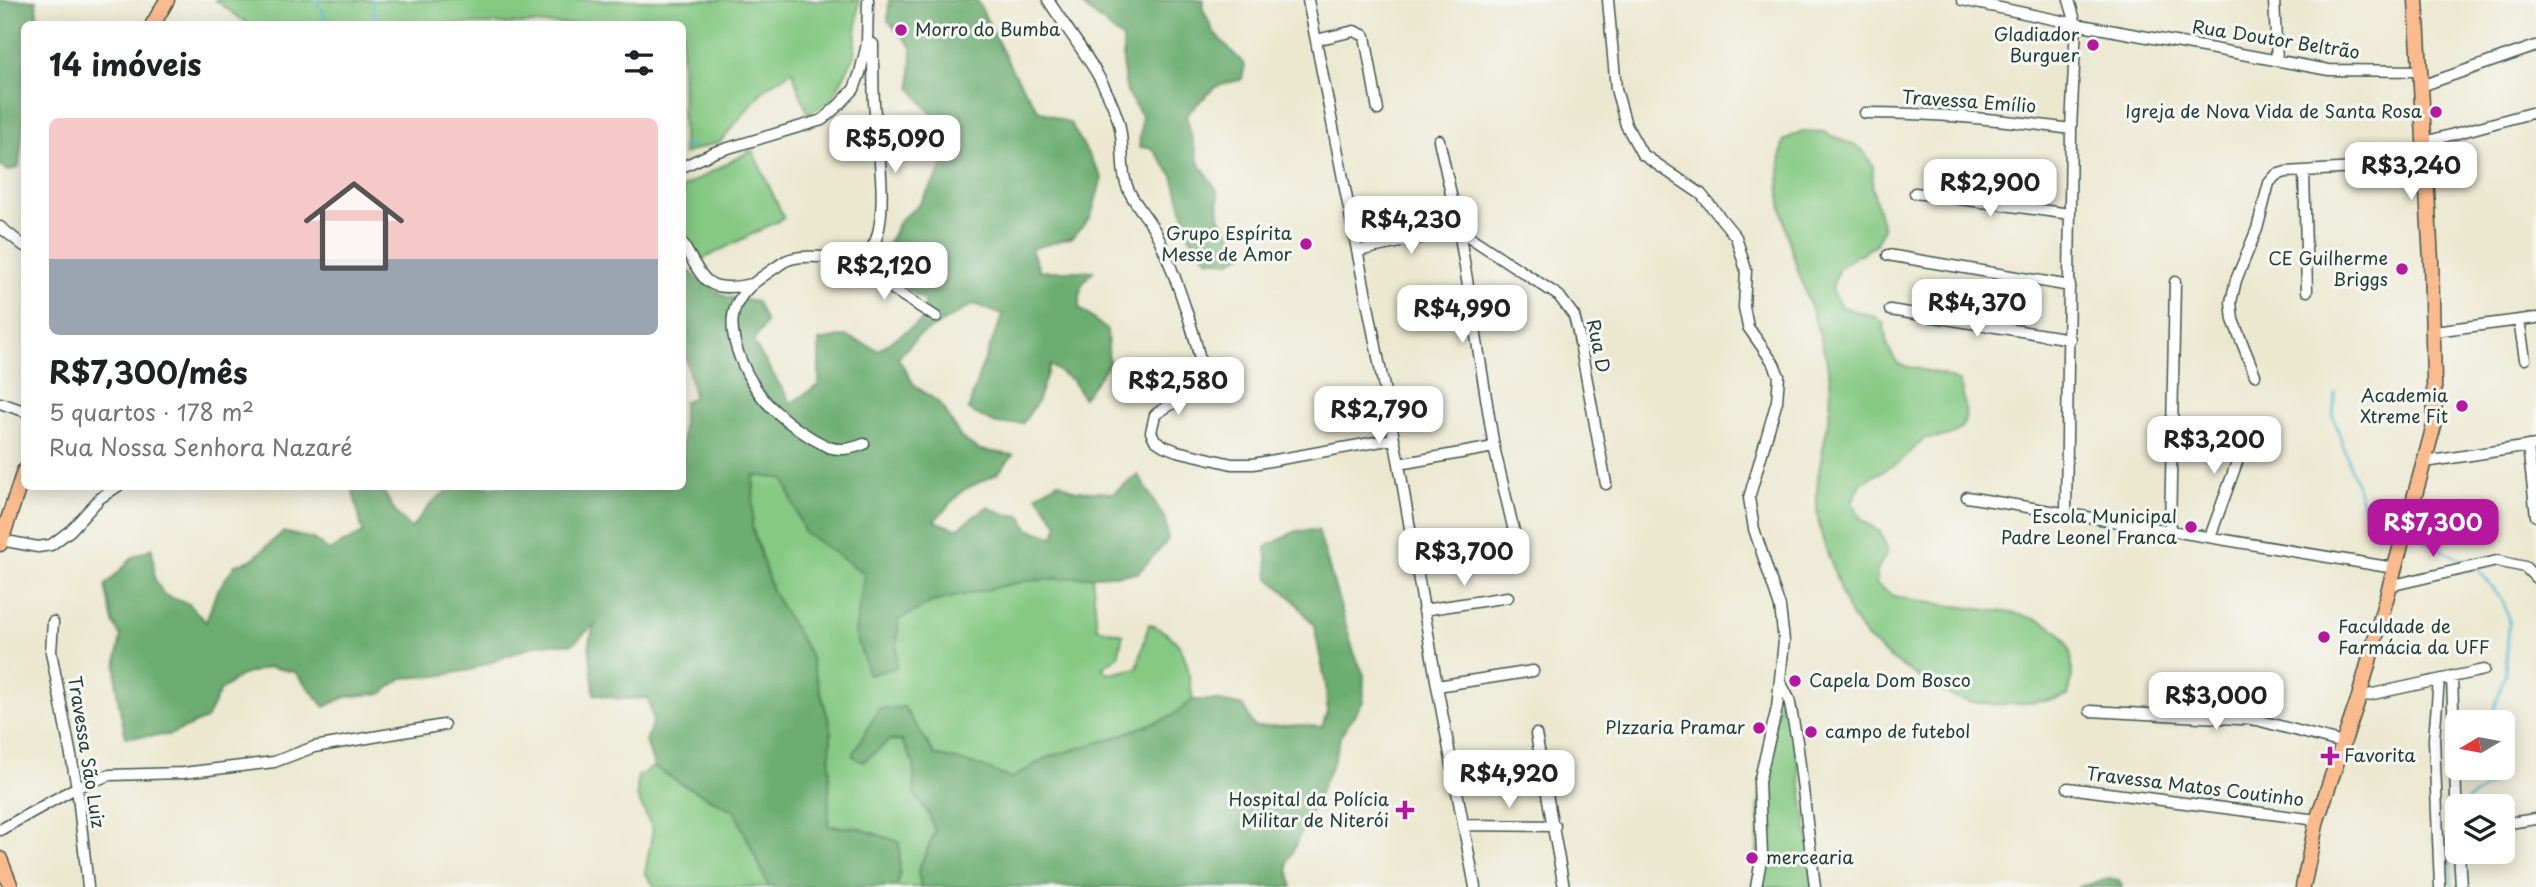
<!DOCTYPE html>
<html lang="pt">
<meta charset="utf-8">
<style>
:root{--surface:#fff;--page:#f6f6f6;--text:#202124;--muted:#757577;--accent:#b5179e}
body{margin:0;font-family:"Playpen Sans",sans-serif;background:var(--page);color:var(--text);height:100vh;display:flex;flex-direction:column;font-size:26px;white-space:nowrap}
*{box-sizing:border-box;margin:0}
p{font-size:23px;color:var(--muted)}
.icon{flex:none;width:38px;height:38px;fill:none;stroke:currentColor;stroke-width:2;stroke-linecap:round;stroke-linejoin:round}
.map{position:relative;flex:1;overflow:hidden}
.drawer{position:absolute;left:21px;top:21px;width:665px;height:469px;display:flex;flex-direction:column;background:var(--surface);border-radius:10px;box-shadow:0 4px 18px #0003}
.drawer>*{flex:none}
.needle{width:46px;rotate:260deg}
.tools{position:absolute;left:2445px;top:710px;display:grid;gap:14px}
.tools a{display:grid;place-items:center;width:70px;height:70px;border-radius:10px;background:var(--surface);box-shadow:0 4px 18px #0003;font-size:35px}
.price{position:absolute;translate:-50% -60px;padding:0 16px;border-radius:14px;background:#fff;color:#222;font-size:23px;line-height:46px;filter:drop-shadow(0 2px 4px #0008)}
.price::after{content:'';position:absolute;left:50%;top:42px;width:21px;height:16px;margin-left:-10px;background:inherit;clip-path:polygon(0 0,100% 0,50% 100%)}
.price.current{background:var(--accent);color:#fff}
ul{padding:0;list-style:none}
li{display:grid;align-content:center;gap:14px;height:371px;padding:0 28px}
li span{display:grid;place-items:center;height:217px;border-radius:10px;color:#555}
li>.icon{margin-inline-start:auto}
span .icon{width:126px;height:126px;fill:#fffc;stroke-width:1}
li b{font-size:30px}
h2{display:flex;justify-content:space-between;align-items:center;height:84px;padding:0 28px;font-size:30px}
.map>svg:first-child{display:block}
.green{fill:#85c983;stroke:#52835c;stroke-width:2}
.forest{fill:#6cad71;stroke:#467552;stroke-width:2}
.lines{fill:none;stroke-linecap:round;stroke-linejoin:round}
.stream{stroke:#52bad0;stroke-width:2.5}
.minor-casing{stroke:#3e574b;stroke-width:13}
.major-casing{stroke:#3e574b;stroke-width:17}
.minor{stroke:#fff;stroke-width:10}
.major{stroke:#fbbb8d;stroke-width:14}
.poi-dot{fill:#b5179e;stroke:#f6f6f2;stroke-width:2.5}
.labels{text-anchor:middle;stroke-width:6;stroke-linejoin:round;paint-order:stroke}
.poi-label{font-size:18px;fill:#1f3d34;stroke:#f6f6f2;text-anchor:end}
.street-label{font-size:18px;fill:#1f3d34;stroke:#f6f6f2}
</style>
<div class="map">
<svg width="2536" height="887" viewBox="0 0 2536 887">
<rect width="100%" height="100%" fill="#f6f6f2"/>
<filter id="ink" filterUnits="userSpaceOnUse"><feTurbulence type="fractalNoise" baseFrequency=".0143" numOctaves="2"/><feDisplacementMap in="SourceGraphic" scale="14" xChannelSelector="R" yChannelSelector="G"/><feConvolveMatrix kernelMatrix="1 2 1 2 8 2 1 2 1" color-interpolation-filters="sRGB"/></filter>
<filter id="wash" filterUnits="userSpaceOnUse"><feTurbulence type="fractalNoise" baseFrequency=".00686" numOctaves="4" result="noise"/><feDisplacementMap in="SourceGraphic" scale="28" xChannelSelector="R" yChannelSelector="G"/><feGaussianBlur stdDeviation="1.57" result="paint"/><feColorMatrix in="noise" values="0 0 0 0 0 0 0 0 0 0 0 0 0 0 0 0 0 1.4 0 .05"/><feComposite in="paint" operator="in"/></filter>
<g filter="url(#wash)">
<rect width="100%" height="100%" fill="#ece8d0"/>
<path class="green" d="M215,0H859L854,57L832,99L808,114L792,71L765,88L721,141L683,154L682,24H248Z
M1802,131L1823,132L1862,149L1873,166L1872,187L1883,228L1875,246L1856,256L1839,268L1832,288L1840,306L1876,317L1884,324L1887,346L1898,364C1920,371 1938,370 1959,382C1972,420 1968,439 1924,438L1900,462L1862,482L1852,502L1862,520L1880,532L1888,551L1877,570L1876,584L1894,596C1922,602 1951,606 1980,609C2038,615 2087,623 2068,696C2037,704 1994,708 1963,700C1952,698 1940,689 1930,683C1903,668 1869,647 1853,619C1843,603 1838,582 1832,565C1824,546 1817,524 1817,503C1815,459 1837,416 1829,372C1815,296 1764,220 1784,140Z
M752,150L784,218L699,261L683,236V187Z
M754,475L784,479L865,574L855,633L896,667L898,620L932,602L1025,581L1092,575L1097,628L1123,634L1118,657L1102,668L1110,674L1137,668L1149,624C1189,641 1186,661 1193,700L1170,717L1104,741L1046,758L1011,779L981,766L935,755L904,707L863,762L890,740L902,741L914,764V793L929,814L935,832L918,871L921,887H897L900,870L899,842L859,828L828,826L831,728L809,653L772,591L752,527Z
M1782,685L1789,699L1815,887H1756L1759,803Z
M654,767L684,785L735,811L769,887H655L645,873L653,830L637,796L638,776Z"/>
<path class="forest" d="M0,0H36L38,24H24V117L19,167L7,171L0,164Z
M889,0H977L1012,70L1038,110L1071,124L1102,178L1091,216L1073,237L1031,249L1040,271H1093L1081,286L1079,308L1107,330L1109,364L1083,398L1073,381L1050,365L1037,402L1023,423L996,424L968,410L980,371L1003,315L974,304L917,337L898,358L915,386L941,404L961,438L980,450L1013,455L997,474L963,490L934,521L957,529L987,507L1005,514L1022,516L1028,529L1054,537L1058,524L1037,495L1058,482L1076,491L1113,493L1138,475L1165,519L1168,540L1138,573L1025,581L932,602L898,620L896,667L869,675L855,633L865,574L804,532L784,479L754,475L752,527L772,591L809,653L831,728L828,826L859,828L899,842L900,870L897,887H769L735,811L684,785L654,767L646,741L653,721L648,698L620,699L594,694L589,643L594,625L572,644H539L470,670L437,676L402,678L383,693L345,697L325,707L295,672L269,667L240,676L220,691L206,719L169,735L126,737C117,700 112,674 121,637L113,622L105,586L133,557L152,548L155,580L164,595L189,604L206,622L216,593L235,565L251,560L283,532L313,539L329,551L363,533L352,487H381L395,512L411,529C424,512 437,492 459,487L682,486L683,402L694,397L683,343V263L696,278L727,297L757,302L766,323L753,342L791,403L819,385V341L846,336L878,350L927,317L924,300L904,287L879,261L900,220L918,206L942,169L952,130L930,112L911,88L912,47L888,21Z
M1076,0H1204L1202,7L1214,33L1245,65L1242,79L1215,87L1186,115L1198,161L1218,192L1219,216L1244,254L1231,261L1207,259L1190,237L1173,176L1152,148L1139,147L1142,116L1127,93L1123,70V39Z
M1318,530L1354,653L1364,675L1363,702L1341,735L1333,763L1287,863L1292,887H921L918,871L935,832L929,814L914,793V764L902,741L890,740L862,762L852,755L879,709L904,707L935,755L981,766L1011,779L1046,758L1104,741L1170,717L1193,700H1215L1243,706L1254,727L1300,725L1322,727L1327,712L1326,686L1314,625L1292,598L1269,578L1266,547L1296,531Z
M2109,879L2119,880L2122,887H2078Z"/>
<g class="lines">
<path class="stream" d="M316,0L330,24
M373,0L376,24
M682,146H694
M2335,393L2333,416L2365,510L2371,520L2391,524L2401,529
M2410,533L2469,564
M2478,569L2504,602L2509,623L2505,674L2490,723
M2467,800L2493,783L2494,768
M2449,836L2452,887"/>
</g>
</g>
<g filter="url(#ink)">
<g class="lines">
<g class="minor-casing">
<path id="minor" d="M1048,0C1073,39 1104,75 1118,120C1126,143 1118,171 1130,193C1137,207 1149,219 1156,233C1168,254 1207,361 1201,381C1197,394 1166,405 1155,415L1151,432L1155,440L1164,446L1177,451L1232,464H1253L1393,439
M1308,0L1399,464L1437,686L1475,887
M1608,0L1616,89L1626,125L1642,154L1701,194L1736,237L1746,270L1744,307L1748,327L1774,364L1779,376L1777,401L1749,498L1754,529L1780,607L1784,641L1777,708L1759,782L1762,855L1756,887
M1962,0L2076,24L2329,70L2420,71
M2274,0L2277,60
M1316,40L1354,31L1365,36L1378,110
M2421,86L2536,46
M1865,113C1937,113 2000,119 2071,129
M1439,140L1459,230L1494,447L1517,544
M2425,142L2531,113L2536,114
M682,167L715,152L822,120L840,104L854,89L860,73L867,44L868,0
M2304,171L2307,291
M1915,193L2070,214
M0,227L24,246
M682,243C705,280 704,294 752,284
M1357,251L1459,230L1559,296L1574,316L1578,332L1606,484
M860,255L888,286L936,317
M1888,255L2070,286
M1890,310L2070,339
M2519,320L2525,359
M2434,331L2536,318
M2255,375L2233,320L2231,302L2236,280L2257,229L2269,183L2276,175L2286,172L2426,164
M0,403L24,411
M864,444C851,449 841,451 828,447C808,437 787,423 771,407C750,387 723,335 736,306C744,286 764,276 782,263C806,246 862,272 875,242C889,208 877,140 874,103C873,84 873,64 873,44H867
M2528,446L2536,516
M2425,462L2536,445
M1399,464L1494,447
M1967,497L2394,568
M2066,515L2071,129L2076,24L2069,0
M2170,530L2175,282
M2210,537L2250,426
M1,540L38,547L51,545L71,530L100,498L118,486
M2389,586L2497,561L2525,567L2536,578
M1423,610L1508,597
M53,622L51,652L77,787L88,887
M2452,676L2457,825
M2439,680L2434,739L2440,887
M1782,685L1789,699L1797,741L1815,887
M1437,686L1533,671
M2359,697L2484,670
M2090,711L2257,720L2343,743
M1536,734L1564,887
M2068,788L2317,820
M2502,824L2536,819
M1464,825L1555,826
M0,830L77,787L110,775L183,773L274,762L314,747L444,725
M2459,852L2461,887"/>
</g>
<g class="major-casing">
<path id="major" d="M153,24L167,0
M0,544L24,471
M0,859L11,887
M2303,887L2317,820L2359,697L2435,422L2431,261L2416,0"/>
</g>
<use href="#minor" class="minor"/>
<use href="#major" class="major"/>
</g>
</g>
<g class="poi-dot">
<circle cx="901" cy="30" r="7"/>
<circle cx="2093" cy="45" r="7"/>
<circle cx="2436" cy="112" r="7"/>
<circle cx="1306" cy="244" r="7"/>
<circle cx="2402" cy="269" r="7"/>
<circle cx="2462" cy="406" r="7"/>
<circle cx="2191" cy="527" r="7"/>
<circle cx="2324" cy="637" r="7"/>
<circle cx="1795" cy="681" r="7"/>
<circle cx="1759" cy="728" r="7"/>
<circle cx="1811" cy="732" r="7"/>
<path d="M2326.5 745.5h7v7h7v7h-7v7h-7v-7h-7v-7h7z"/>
<path d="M1401.5 799.5h7v7h7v7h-7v7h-7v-7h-7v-7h7z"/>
<circle cx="1752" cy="858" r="7"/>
</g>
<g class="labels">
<g class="poi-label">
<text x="915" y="36" text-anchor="start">Morro do Bumba</text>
<text x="2079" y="41">Gladiador<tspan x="2079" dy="21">Burguer</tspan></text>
<text x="2422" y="118">Igreja de Nova Vida de Santa Rosa</text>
<text x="1292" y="240">Grupo Espírita<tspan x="1292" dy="21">Messe de Amor</tspan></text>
<text x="2388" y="265">CE Guilherme<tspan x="2388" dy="21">Briggs</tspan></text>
<text x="2448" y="402">Academia<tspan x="2448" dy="21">Xtreme Fit</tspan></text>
<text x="2177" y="523">Escola Municipal<tspan x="2177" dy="21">Padre Leonel Franca</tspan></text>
<text x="2338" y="633" text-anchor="start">Faculdade de<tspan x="2338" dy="21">Farmácia da UFF</tspan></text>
<text x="1809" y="687" text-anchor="start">Capela Dom Bosco</text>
<text x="1745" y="734">PIzzaria Pramar</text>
<text x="1825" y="738" text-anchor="start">campo de futebol</text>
<text x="2344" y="762" text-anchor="start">Favorita</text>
<text x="1389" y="806">Hospital da Polícia<tspan x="1389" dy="21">Militar de Niterói</tspan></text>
<text x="1766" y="864" text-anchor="start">mercearia</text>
</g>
<g class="street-label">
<text transform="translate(2276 40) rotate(9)" y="6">Rua Doutor Beltrão</text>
<text transform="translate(1969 102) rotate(4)" y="6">Travessa Emílio</text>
<text transform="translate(1598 346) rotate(78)" y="6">Rua D</text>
<text transform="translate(86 752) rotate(81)" y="6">Travessa São Luiz</text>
<text transform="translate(2195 787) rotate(7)" y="6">Travessa Matos Coutinho</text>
</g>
</g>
</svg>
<div class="tools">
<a><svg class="needle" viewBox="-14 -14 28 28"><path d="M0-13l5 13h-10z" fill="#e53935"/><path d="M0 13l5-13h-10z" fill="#757577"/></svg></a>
<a><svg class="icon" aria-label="layers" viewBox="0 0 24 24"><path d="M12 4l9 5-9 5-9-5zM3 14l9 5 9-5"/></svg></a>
</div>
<b class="price" style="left:895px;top:175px">R$5,090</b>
<b class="price" style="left:2411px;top:202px">R$3,240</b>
<b class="price" style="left:1990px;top:219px">R$2,900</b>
<b class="price" style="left:1411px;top:256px">R$4,230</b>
<b class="price" style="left:884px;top:302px">R$2,120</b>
<b class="price" style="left:1977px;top:339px">R$4,370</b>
<b class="price" style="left:1462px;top:345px">R$4,990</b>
<b class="price" style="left:1178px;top:417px">R$2,580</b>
<b class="price" style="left:1379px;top:446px">R$2,790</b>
<b class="price" style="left:2214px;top:476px">R$3,200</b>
<b class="price current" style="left:2433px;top:559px">R$7,300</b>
<b class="price" style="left:1464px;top:588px">R$3,700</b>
<b class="price" style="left:2216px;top:732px">R$3,000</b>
<b class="price" style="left:1509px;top:810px">R$4,920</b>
<section class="drawer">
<h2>14 imóveis<svg class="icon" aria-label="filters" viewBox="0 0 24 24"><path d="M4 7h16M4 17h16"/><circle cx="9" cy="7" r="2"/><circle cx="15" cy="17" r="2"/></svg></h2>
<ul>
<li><span style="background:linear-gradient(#f6c9c9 65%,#9aa5b1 0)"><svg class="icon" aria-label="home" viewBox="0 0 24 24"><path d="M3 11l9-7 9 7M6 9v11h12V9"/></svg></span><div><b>R$7,300/mês</b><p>5 quartos · 178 m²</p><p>Rua Nossa Senhora Nazaré</p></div></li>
</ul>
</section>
</div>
